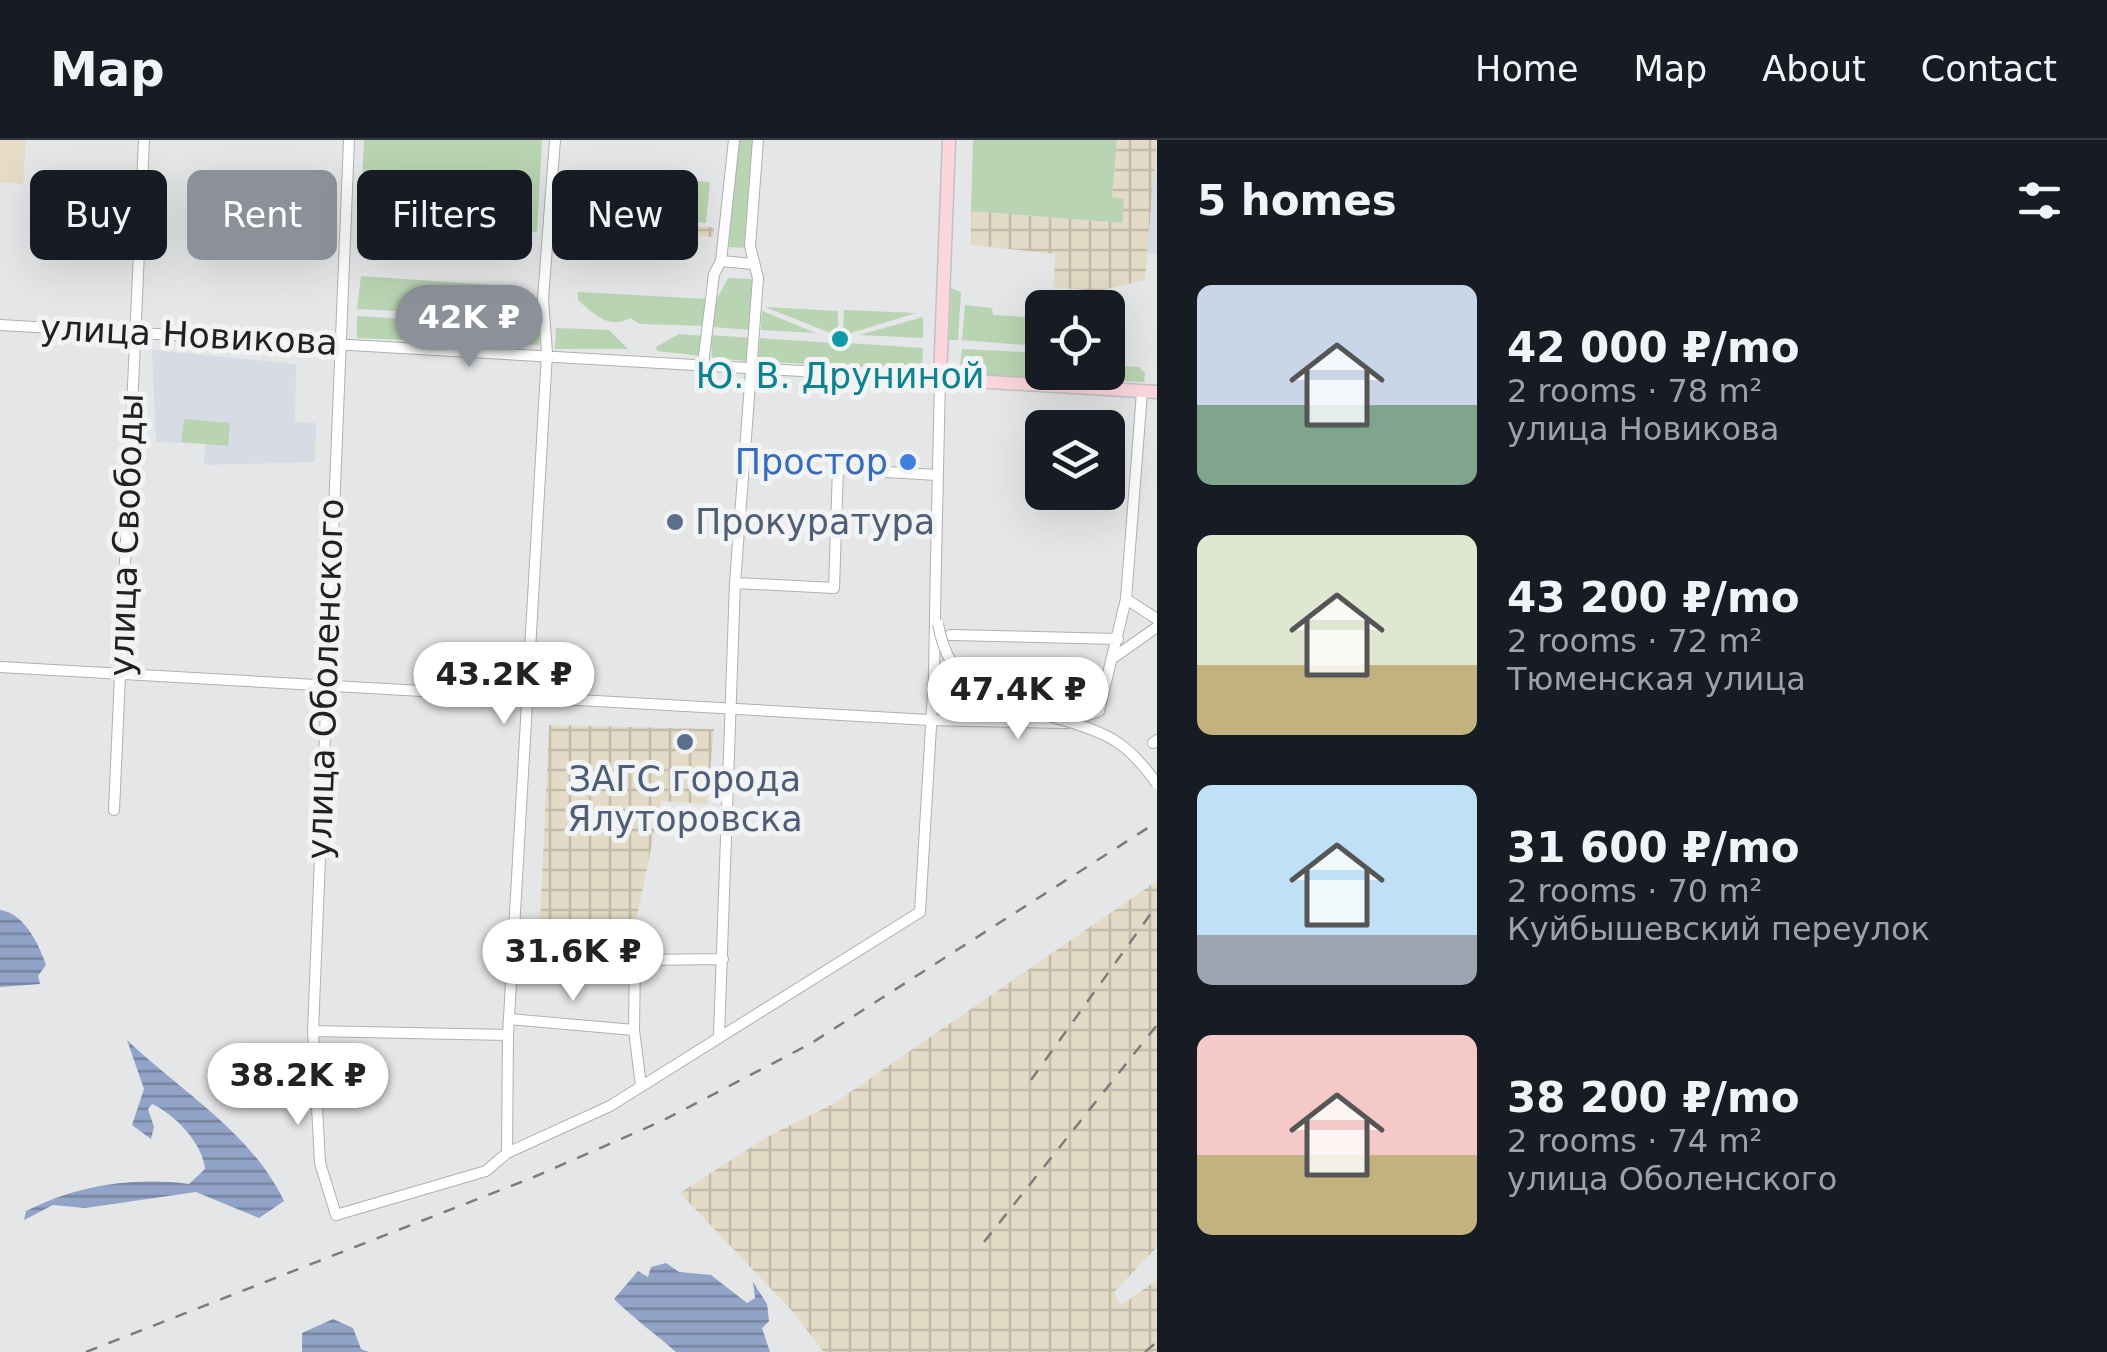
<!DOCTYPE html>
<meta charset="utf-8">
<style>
:root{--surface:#171b24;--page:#242831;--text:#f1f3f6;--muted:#9ea1a6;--line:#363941;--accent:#8c9099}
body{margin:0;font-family:"DejaVu Sans",sans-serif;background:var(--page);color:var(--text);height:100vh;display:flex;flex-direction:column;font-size:38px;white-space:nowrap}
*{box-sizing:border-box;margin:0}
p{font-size:32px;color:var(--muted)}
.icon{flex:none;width:55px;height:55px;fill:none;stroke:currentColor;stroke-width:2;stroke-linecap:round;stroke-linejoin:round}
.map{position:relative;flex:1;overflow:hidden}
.panel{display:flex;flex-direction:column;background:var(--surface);width:950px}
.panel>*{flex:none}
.top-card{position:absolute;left:30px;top:30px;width:950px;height:90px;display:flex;gap:20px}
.controls{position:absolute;left:1025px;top:150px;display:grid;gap:20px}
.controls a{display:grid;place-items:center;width:100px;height:100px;border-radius:15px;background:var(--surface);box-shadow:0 10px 40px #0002;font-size:50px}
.price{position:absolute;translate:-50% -85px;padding:0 22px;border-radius:35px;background:#fff;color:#222;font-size:32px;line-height:65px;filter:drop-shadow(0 2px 5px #0008)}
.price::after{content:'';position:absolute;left:50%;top:60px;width:30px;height:22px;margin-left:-15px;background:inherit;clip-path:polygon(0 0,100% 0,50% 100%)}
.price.current{background:var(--accent);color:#fff}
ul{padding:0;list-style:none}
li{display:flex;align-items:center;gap:30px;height:250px;padding:0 40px}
li span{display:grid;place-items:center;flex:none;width:280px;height:200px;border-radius:15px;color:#555}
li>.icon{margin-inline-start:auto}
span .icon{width:120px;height:120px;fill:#fffc;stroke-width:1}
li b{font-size:42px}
h2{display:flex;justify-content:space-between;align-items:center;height:120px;padding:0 40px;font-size:42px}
.chip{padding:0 35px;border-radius:15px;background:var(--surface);box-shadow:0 10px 40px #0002;font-size:35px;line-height:90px}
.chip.current{background:var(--accent);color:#fff}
header{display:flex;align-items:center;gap:60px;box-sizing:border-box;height:140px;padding:0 50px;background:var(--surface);border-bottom:2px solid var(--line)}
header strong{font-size:48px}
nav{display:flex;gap:55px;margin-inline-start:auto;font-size:35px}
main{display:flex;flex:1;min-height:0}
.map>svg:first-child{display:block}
.commercial{fill:#e5dbc6}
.industrial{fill:url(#industrial-grid)}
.built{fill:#d7dbe3}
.green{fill:#b9d4b2}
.water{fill:url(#water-rules)}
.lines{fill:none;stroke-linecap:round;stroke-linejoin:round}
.minor-casing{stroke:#afb0b2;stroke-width:12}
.major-casing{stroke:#c1c1c1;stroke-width:15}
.minor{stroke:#fff;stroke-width:10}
.major{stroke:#fbd6dd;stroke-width:12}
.rail{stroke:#7c7c7d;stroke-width:2.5;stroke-dasharray:12 12;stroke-linecap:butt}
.minor-bridge-casing{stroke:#afb0b2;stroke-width:12;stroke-linecap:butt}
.minor-bridge{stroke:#fff;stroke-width:10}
.culture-dot{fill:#0f9aa8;stroke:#f2f3f5;stroke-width:4}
.shop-dot{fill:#3f7fe0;stroke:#f2f3f5;stroke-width:4}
.service-dot{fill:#5c6f8a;stroke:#f2f3f5;stroke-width:4}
.labels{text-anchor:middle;stroke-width:10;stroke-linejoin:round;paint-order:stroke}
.street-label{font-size:35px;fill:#212122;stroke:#f2f3f5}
.culture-label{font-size:35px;fill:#0d838f;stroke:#f2f3f5}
.shop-label{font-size:35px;fill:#366cbe;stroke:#f2f3f5;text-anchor:end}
.service-label{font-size:35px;fill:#4e5e75;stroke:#f2f3f5;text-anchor:start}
</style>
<header>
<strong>Map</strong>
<nav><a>Home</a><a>Map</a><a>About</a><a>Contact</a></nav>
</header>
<main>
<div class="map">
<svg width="1157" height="1212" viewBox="0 0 1157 1212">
<defs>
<pattern id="industrial-grid" width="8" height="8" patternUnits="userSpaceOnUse" patternTransform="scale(2.5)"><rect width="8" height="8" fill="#e4dbc6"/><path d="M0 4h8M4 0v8" fill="none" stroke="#c3bcaa"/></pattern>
<pattern id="water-rules" width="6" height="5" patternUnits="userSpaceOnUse" patternTransform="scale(2.5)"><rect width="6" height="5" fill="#91a3c6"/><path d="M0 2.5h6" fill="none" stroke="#7684a0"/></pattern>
</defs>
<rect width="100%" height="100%" fill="#e5e6e8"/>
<path class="commercial" d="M0,0H26L23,44L0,42Z"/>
<path class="industrial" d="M1117,0H1157L1145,140L1098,151L1054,147L1055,114L971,105V71L1121,83L1112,58Z
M673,86L714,87L713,97L673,96Z
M549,585L714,589L707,664L661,661L635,786L540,784Z
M1157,741V1107L1114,1152L1120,1166L1157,1140V1212H824L792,1171L680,1053L767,997L833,964Z"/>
<path class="built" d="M1157,5V114L1147,113Z
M152,210L296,224L295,282L316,283L315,322L204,325L205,304L156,302Z"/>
<path class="green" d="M364,0H542L537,92L360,83Z
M737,0H754L746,108L729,107Z
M973,0H1117L1112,57L1124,59L1122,83L971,71Z
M687,40L710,42L706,83L683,81Z
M361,136L509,146L507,176L451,174L444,169L435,173L357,169Z
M728,138L753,139L750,190L713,187L714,164Z
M951,148L961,152L958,200H949Z
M578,152L706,159L705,186L640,184L630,178C609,190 594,174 578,160Z
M965,165L992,168L993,175L1042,178V205L1034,199L1025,205L962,200Z
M765,167L838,171V189L833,194Z
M844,170L916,173L848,194L843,190Z
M762,171L816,193L761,190Z
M357,176L434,181L440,186L451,181L540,187L539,205L357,198Z
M923,177V198L859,195Z
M556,188L609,190L628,209H555Z
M679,194L704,196L702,216L657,211L656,207Z
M711,195L750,198L746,221L712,218Z
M760,198L832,203L840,208L848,203L923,208L922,231L758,221Z
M962,209L1025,212L1033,218L1042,213V232H1108L1109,216L1107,245L959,235Z
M1119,226L1139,227L1145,233L1144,242L1114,241Z
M184,279L230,283L228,306L181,302Z"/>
<path class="water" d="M0,770C24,773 39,804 46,825L38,836L40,844L0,847Z
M127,900C179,950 251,992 284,1061L259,1078L196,1052L85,1068L53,1065L24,1080L26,1071C78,1045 131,1037 189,1044L205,1029C203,1003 174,974 152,964L148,969L154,987L151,999L132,985L144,949Z
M666,1123L679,1132L711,1135L747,1163L755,1158L753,1142L767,1164L769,1181L762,1188L770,1212H676C657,1195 634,1179 614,1159L638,1131L648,1137L651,1127Z
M333,1179L353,1188L361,1209L369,1212H302V1193Z"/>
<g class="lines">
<g class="minor-casing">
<path id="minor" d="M349,0L313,891L320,1023L336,1075L486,1031L507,1013L610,966L920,772L934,536L936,418
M721,121L753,124
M0,185L940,239L936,421
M703,224L714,134L721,121L734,0
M735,443L834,448L838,329L936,335
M1126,459L1157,479
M950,495L1118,499
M1113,518L1157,487
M0,527L929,580L1067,583L1099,571L1126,459L1142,252
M1153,603L1157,600
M114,670L144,0
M509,879L634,890
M313,891L508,895
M719,896L735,443L758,138L750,106L758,0
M641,946L634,890L635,820L723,819
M507,1013L508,895L547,213L543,159L555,0"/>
</g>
<g class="major-casing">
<path id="major" d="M949,0L940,239L1157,252"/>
</g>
<use href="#minor" class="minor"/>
<use href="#major" class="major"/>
<path class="rail" d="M1031,940L1157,765
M984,1102L1157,885
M86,1212L534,1037L662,981L810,904L1157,682
M1145,1212L1157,1202"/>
<g class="minor-bridge-casing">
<path id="minor-bridge" d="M938,484C955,582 1048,562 1114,600C1132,611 1145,627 1157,644"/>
</g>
<use href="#minor-bridge" class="minor-bridge"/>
</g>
<circle class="culture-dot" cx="840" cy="199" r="10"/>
<circle class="shop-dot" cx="908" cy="322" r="10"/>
<g class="service-dot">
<circle cx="675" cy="382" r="10"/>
<circle cx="685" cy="602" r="10"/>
</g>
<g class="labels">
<g class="street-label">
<text transform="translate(189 195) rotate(3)" y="12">улица Новикова</text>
<text transform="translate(126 395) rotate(-88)" y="12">улица Свободы</text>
<text transform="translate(325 539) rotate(-88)" y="12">улица Оболенского</text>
</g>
<g class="culture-label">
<text x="840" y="248">Ю. В. Друниной</text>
</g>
<g class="shop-label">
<text x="888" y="334">Простор</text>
</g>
<g class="service-label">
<text x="695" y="394">Прокуратура</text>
<text x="685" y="651" text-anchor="middle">ЗАГС города<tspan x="685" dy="40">Ялуторовска</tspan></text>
</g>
</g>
</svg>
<div class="controls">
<a><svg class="icon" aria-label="locate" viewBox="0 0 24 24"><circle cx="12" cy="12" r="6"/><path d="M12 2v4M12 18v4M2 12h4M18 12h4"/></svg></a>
<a><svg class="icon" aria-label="layers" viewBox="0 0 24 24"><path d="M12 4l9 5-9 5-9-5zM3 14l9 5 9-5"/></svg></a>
</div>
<b class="price current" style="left:469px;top:230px">42K ₽</b>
<b class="price" style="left:504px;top:587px">43.2K ₽</b>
<b class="price" style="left:1018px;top:602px">47.4K ₽</b>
<b class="price" style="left:573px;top:864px">31.6K ₽</b>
<b class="price" style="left:298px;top:988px">38.2K ₽</b>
<div class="top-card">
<a class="chip">Buy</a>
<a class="chip current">Rent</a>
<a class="chip">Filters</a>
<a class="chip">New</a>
</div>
</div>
<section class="panel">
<h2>5 homes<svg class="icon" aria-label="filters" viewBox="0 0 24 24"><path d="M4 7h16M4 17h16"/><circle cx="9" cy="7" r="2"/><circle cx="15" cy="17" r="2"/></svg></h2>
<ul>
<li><span style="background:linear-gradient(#c9d6e8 60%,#7fa58c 0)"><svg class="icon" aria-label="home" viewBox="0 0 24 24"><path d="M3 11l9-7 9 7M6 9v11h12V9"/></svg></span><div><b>42 000 ₽/mo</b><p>2 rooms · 78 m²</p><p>улица Новикова</p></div></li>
<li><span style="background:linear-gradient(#dfe7d0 65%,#c2b280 0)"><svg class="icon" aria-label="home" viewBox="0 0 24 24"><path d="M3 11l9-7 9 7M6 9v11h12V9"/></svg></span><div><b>43 200 ₽/mo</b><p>2 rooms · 72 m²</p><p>Тюменская улица</p></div></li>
<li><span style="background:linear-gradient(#bfe0f5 75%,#9aa5b1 0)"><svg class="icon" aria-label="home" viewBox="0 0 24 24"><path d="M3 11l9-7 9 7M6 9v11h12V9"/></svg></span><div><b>31 600 ₽/mo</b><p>2 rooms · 70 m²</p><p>Куйбышевский переулок</p></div></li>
<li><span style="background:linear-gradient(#f6c9c9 60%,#c2b280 0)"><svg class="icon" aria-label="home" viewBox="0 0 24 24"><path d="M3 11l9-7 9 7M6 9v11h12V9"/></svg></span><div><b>38 200 ₽/mo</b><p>2 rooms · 74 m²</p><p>улица Оболенского</p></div></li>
</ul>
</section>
</main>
